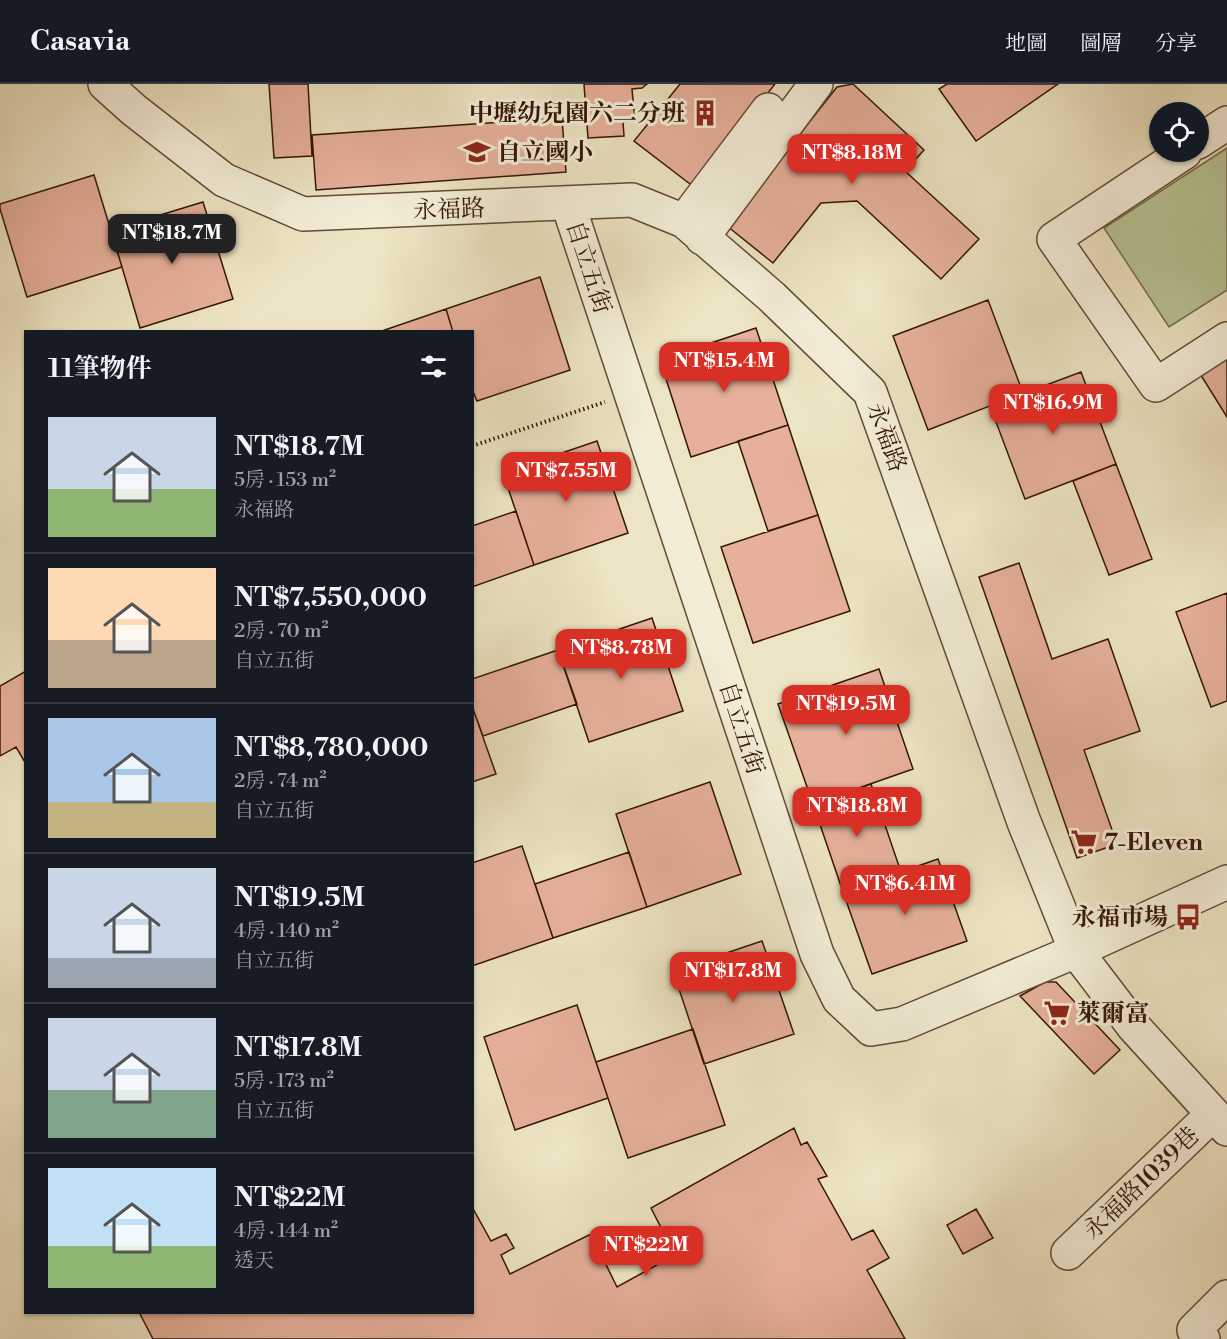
<!DOCTYPE html>
<html lang="zh-TW">
<meta charset="utf-8">
<style>
:root{--surface:#171b24;--page:#20242c;--text:#f1f3f6;--muted:#9ea1a6;--line:#363941;--accent:#d93025}
body{margin:0;font-family:"Libre Bodoni","Noto Serif TC",serif;background:var(--page);color:var(--text);height:100vh;display:flex;flex-direction:column;font-size:22px;white-space:nowrap}
*{box-sizing:border-box;margin:0}
p{font-size:20px;color:var(--muted)}
.icon{flex:none;width:33px;height:33px;fill:none;stroke:currentColor;stroke-width:2;stroke-linecap:round;stroke-linejoin:round}
.map{position:relative;flex:1;overflow:hidden}
.side{position:absolute;left:24px;top:246px;width:450px;height:984px;display:flex;flex-direction:column;background:var(--surface);border-radius:0px;box-shadow:0 2px 4px #0004}
.side>*{flex:none}
.fabs{position:absolute;left:1149px;top:18px;display:grid;gap:12px}
.fabs a{display:grid;place-items:center;width:60px;height:60px;border-radius:50%;background:var(--surface);box-shadow:0 2px 4px #0004;font-size:30px}
.price{position:absolute;translate:-50% -51px;padding:0 14px;border-radius:12px;background:var(--accent);color:#fff;font-size:20px;line-height:39px;filter:drop-shadow(0 2px 3px #0008)}
.price::after{content:'';position:absolute;left:50%;top:36px;width:18px;height:14px;margin-left:-9px;background:inherit;clip-path:polygon(0 0,100% 0,50% 100%)}
.price.selected{background:#222;color:#fff}
ul{padding:0;list-style:none}
li{display:flex;align-items:center;gap:18px;height:150px;padding:0 24px}
li+li{border-top:2px solid var(--line)}
li span{display:grid;place-items:center;flex:none;width:168px;height:120px;border-radius:0px;color:#555}
li>.icon{margin-inline-start:auto}
span .icon{width:72px;height:72px;fill:#fffc;stroke-width:1}
li b{font-size:26px}
h2{display:flex;justify-content:space-between;align-items:center;height:72px;padding:0 24px;font-size:26px}
header{display:flex;align-items:center;gap:36px;box-sizing:border-box;height:84px;padding:0 30px;background:var(--surface);border-bottom:2px solid var(--line)}
header strong{font-size:28px}
nav{display:flex;gap:33px;margin-inline-start:auto;font-size:21px}
.map>svg:first-child{display:block}
.green{fill:#b8c494;stroke:#766d4c;stroke-width:1.5}
.building{fill:#e6b09a;stroke:#341605;stroke-width:1.5}
.lines{fill:none;stroke-linecap:round;stroke-linejoin:round}
.minor-casing{stroke:#624a34;stroke-width:36}
.path{stroke:#341605;stroke-width:4;stroke-dasharray:1.5 3;stroke-linecap:butt}
.minor{stroke:#f3edd8;stroke-width:33}
.labels{text-anchor:middle;stroke-width:6;stroke-linejoin:round;paint-order:stroke}
.poi-label{font-size:24px;font-weight:bold;fill:#341605;stroke:#f3edd8;text-anchor:start}
.street-label{font-size:24px;fill:#341605;stroke:#f3edd8}
</style>
<header>
<strong>Casavia</strong>
<nav><a>地圖</a><a>圖層</a><a>分享</a></nav>
</header>
<div class="map">
<svg width="1227" height="1255" viewBox="0 0 1227 1255">
<rect width="100%" height="100%" fill="#ede4c3"/>
<filter id="stains"><feTurbulence type="fractalNoise" baseFrequency=".00333" numOctaves="4"/><feColorMatrix values="0 0 0 0 .2 0 0 0 0 .09 0 0 0 0 .02 0 0 0 .5 -.17"/></filter>
<radialGradient id="worn" r=".72"><stop offset=".6" stop-color="#630" stop-opacity="0"/><stop offset="1" stop-color="#630" stop-opacity=".3"/></radialGradient>
<path class="green" d="M1227,64V206L1169,243L1104,144Z"/>
<path class="building" d="M269,0H308L312,72L274,74Z
M584,0H647L642,4L632,5L635,37L623,38L624,52L588,54Z
M680,0H775L694,103L634,57Z
M853,0L924,66L905,87L979,155L941,195L857,117L821,119L773,179L727,142L837,3Z
M947,0H1058L976,57L939,5Z
M562,34L566,88L316,106L312,51Z
M94,91L122,183L27,213L0,125V120Z
M203,118L233,215L140,244L111,146Z
M540,193L570,286L477,317L472,305V248H453L446,225Z
M988,216L1023,309L928,346L893,252Z
M446,225L453,248H379Z
M756,244L788,341L691,373L660,276Z
M1227,265V333L1197,285Z
M1081,288L1116,380L1025,415L990,322Z
M788,341L818,431L768,447L738,357Z
M597,357L628,449L534,481L503,389Z
M1116,380L1152,475L1109,491L1073,397Z
M516,427L534,481L472,503V442Z
M818,431L850,527L753,559L721,463Z
M1019,479L1052,575L1108,555L1140,647L1084,666L1117,760L1077,774L979,493Z
M1227,509V617L1211,623L1176,528Z
M652,534L683,627L589,658L558,566Z
M558,566L577,620L483,652L472,622V595Z
M879,585L913,685L813,720L778,620Z
M26,587V680L16,663L0,672V602Z
M472,622L496,690L472,698Z
M710,698L741,790L647,823L616,730Z
M871,700L901,788L843,808L813,720Z
M522,762L553,854L472,882V779Z
M629,768L647,823L553,854L535,800Z
M938,775L967,857L872,890L843,808Z
M762,857L794,950L704,980L673,887Z
M1045,898H1056L1120,966L1094,990L1020,912Z
M577,921L608,1014L515,1046L484,953Z
M693,945L725,1041L628,1074L596,978Z
M794,1044L801,1061L807,1058L827,1092L818,1095L852,1156L873,1146L889,1174L867,1186L905,1255H153L139,1228H472V1123L491,1157L506,1150L514,1164L501,1171L510,1190L591,1150L617,1203L675,1171L651,1124Z
M976,1125L993,1154L963,1170L947,1141Z"/>
<g class="lines">
<g class="minor-casing">
<path id="minor" d="M105,0L134,26L224,96L303,130L632,116L684,137L772,213L870,308L1024,738L1076,867L1134,943L1227,1045
M1198,58L1227,39
M1185,68L1054,155L1156,301L1227,255
M568,120L817,870L839,915L871,945L902,940L1076,867L1227,798
M684,137L768,26
M702,154L816,0
M1068,1169L1213,1030
M1203,1255L1194,1246L1227,1213"/>
</g>
<path class="path" d="M472,362L605,318"/>
<use href="#minor" class="minor"/>
</g>
<defs>
<g id="building-bare" transform="scale(2.07)"><path d="M-4-6H4V6H1V3H-1V6H-4ZM-2.5-4.3h1.7v1.8h-1.7ZM.8-4.3h1.7v1.8H.8ZM-2.5-1h1.7V.8h-1.7ZM.8-1h1.7V.8H.8Z" fill="#8f2418" stroke="#f3edd8" stroke-width="2.5" paint-order="stroke"/></g>
<g id="school-bare" transform="scale(2.07)"><path d="M0-5L7-2L0 1L-7-2ZM-4 1L0 2.5L4 1V4Q0 6-4 4Z" fill="#8f2418" stroke="#f3edd8" stroke-width="2.5" paint-order="stroke"/></g>
<g id="supermarket-bare" transform="scale(2.07)"><path d="M-6-5.5h2.5l.6 2H6L4.5 2H-2.5L-4.4-4H-6ZM-1.5 3.2a1.3 1.3 0 1 0 .1 0ZM3 3.2a1.3 1.3 0 1 0 .1 0Z" fill="#8f2418" stroke="#f3edd8" stroke-width="2.5" paint-order="stroke"/></g>
<g id="bus-bare" transform="scale(2.07)"><path d="M-5-6H5V4H4V6H2V4H-2V6H-4V4H-5ZM-3.5-4V0h7V-4ZM-3.5 1.2v1.5H-2V1.2ZM2 1.2v1.5H3.5V1.2Z" fill="#8f2418" stroke="#f3edd8" stroke-width="2.5" paint-order="stroke"/></g>
</defs>
<g fill-rule="evenodd">
<use href="#building-bare" x="705" y="29"/>
<use href="#school-bare" x="477" y="68"/>
<use href="#supermarket-bare" x="1084" y="758"/>
<use href="#bus-bare" x="1188" y="833"/>
<use href="#supermarket-bare" x="1057" y="929"/>
</g>
<g class="labels">
<g class="poi-label">
<text x="685" y="37" text-anchor="end">中壢幼兒園六二分班</text>
<text x="497" y="76">自立國小</text>
<text x="1104" y="766">7-Eleven</text>
<text x="1168" y="841" text-anchor="end">永福市場</text>
<text x="1077" y="937">萊爾富</text>
</g>
<g class="street-label">
<text transform="translate(449 125) rotate(-2)" y="8">永福路</text>
<text transform="translate(589 183) rotate(72)" y="8">自立五街</text>
<text transform="translate(887 353) rotate(70)" y="8">永福路</text>
<text transform="translate(742 644) rotate(72)" y="8">自立五街</text>
<text transform="translate(1141 1099) rotate(-44)" y="8">永福路1039巷</text>
</g>
</g>
<rect width="100%" height="100%" filter="url(#stains)"/>
<rect width="100%" height="100%" fill="url(#worn)"/>
</svg>
<div class="fabs">
<a><svg class="icon" aria-label="locate" viewBox="0 0 24 24"><circle cx="12" cy="12" r="6"/><path d="M12 2v4M12 18v4M2 12h4M18 12h4"/></svg></a>
</div>
<b class="price" style="left:852px;top:101px">NT$8.18M</b>
<b class="price selected" style="left:172px;top:181px">NT$18.7M</b>
<b class="price" style="left:724px;top:309px">NT$15.4M</b>
<b class="price" style="left:1053px;top:351px">NT$16.9M</b>
<b class="price" style="left:566px;top:419px">NT$7.55M</b>
<b class="price" style="left:621px;top:596px">NT$8.78M</b>
<b class="price" style="left:846px;top:652px">NT$19.5M</b>
<b class="price" style="left:857px;top:754px">NT$18.8M</b>
<b class="price" style="left:905px;top:832px">NT$6.41M</b>
<b class="price" style="left:733px;top:919px">NT$17.8M</b>
<b class="price" style="left:646px;top:1193px">NT$22M</b>
<section class="side">
<h2>11筆物件<svg class="icon" aria-label="filters" viewBox="0 0 24 24"><path d="M4 7h16M4 17h16"/><circle cx="9" cy="7" r="2"/><circle cx="15" cy="17" r="2"/></svg></h2>
<ul>
<li><span style="background:linear-gradient(#c9d6e8 60%,#8fb573 0)"><svg class="icon" aria-label="home" viewBox="0 0 24 24"><path d="M3 11l9-7 9 7M6 9v11h12V9"/></svg></span><div><b>NT$18.7M</b><p>5房 · 153 m²</p><p>永福路</p></div></li>
<li><span style="background:linear-gradient(#ffd9b3 60%,#b9a48a 0)"><svg class="icon" aria-label="home" viewBox="0 0 24 24"><path d="M3 11l9-7 9 7M6 9v11h12V9"/></svg></span><div><b>NT$7,550,000</b><p>2房 · 70 m²</p><p>自立五街</p></div></li>
<li><span style="background:linear-gradient(#a9c7e8 70%,#c2b280 0)"><svg class="icon" aria-label="home" viewBox="0 0 24 24"><path d="M3 11l9-7 9 7M6 9v11h12V9"/></svg></span><div><b>NT$8,780,000</b><p>2房 · 74 m²</p><p>自立五街</p></div></li>
<li><span style="background:linear-gradient(#c9d6e8 75%,#9aa5b1 0)"><svg class="icon" aria-label="home" viewBox="0 0 24 24"><path d="M3 11l9-7 9 7M6 9v11h12V9"/></svg></span><div><b>NT$19.5M</b><p>4房 · 140 m²</p><p>自立五街</p></div></li>
<li><span style="background:linear-gradient(#c9d6e8 60%,#7fa58c 0)"><svg class="icon" aria-label="home" viewBox="0 0 24 24"><path d="M3 11l9-7 9 7M6 9v11h12V9"/></svg></span><div><b>NT$17.8M</b><p>5房 · 173 m²</p><p>自立五街</p></div></li>
<li><span style="background:linear-gradient(#bfe0f5 65%,#8fb573 0)"><svg class="icon" aria-label="home" viewBox="0 0 24 24"><path d="M3 11l9-7 9 7M6 9v11h12V9"/></svg></span><div><b>NT$22M</b><p>4房 · 144 m²</p><p>透天</p></div></li>
</ul>
</section>
</div>
